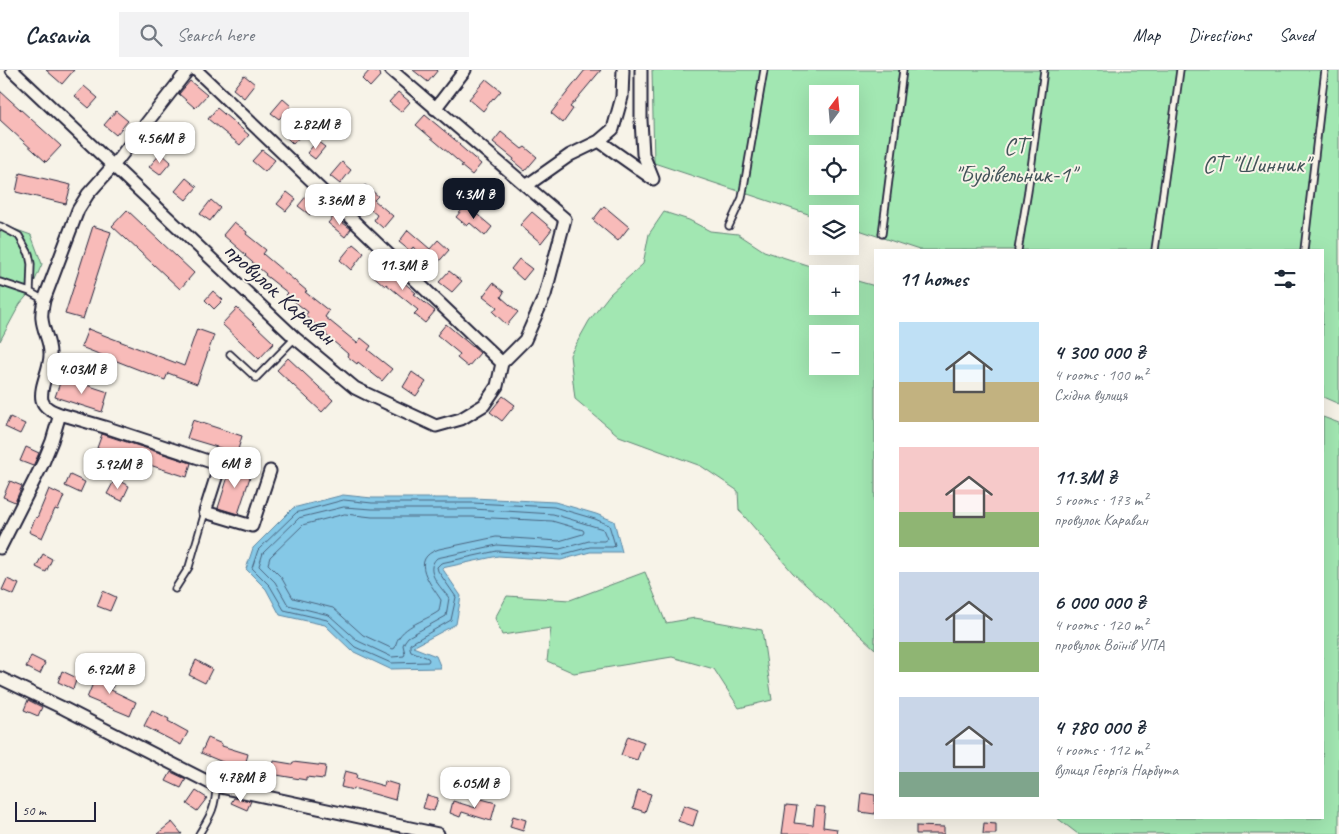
<!DOCTYPE html>
<meta charset="utf-8">
<style>
:root{--surface:#fff;--page:#f2f2f3;--text:#1f2937;--muted:#747a83;--line:#e0e1e3;--accent:#111827}
body{margin:0;font-family:Caveat,sans-serif;background:var(--page);color:var(--text);height:100vh;display:flex;flex-direction:column;font-size:19px;white-space:nowrap}
*{box-sizing:border-box;margin:0}
p{font-size:16px;color:var(--muted)}
.icon{flex:none;width:28px;height:28px;fill:none;stroke:currentColor;stroke-width:2;stroke-linecap:round;stroke-linejoin:round}
.map{position:relative;flex:1;overflow:hidden}
.drawer{position:absolute;left:874px;top:179px;width:450px;height:570px;display:flex;flex-direction:column;background:var(--surface);border-radius:0px;box-shadow:0 5px 20px #0002}
.drawer>*{flex:none}
.needle{width:32px;rotate:16deg}
.tools{position:absolute;left:809px;top:15px;display:grid;gap:10px}
.tools a{display:grid;place-items:center;width:50px;height:50px;border-radius:0px;background:var(--surface);box-shadow:0 5px 20px #0002;font-size:25px}
.scale{position:absolute;left:15px;bottom:12px;width:81px;box-sizing:border-box;padding-left:5px;border:2px solid #22223b;border-top:0;font-size:14px;line-height:18px;white-space:nowrap;color:#22223b;-webkit-text-stroke:4px #f7f3e8;paint-order:stroke}
.price{position:absolute;translate:-50% -42px;padding:0 11px;border-radius:10px;background:#fff;color:#222;font-size:16px;line-height:32px;filter:drop-shadow(0 1px 2px #0008)}
.price::after{content:'';position:absolute;left:50%;top:30px;width:15px;height:11px;margin-left:-8px;background:inherit;clip-path:polygon(0 0,100% 0,50% 100%)}
.price.selected{background:var(--accent);color:#fff}
ul{padding:0;list-style:none}
li{display:flex;align-items:center;gap:15px;height:125px;padding:0 25px}
li span{display:grid;place-items:center;flex:none;width:140px;height:100px;border-radius:0px;color:#555}
li>.icon{margin-inline-start:auto}
span .icon{width:60px;height:60px;fill:#fffc;stroke-width:1}
li b{font-size:21px}
h2{display:flex;justify-content:space-between;align-items:center;height:60px;padding:0 25px;font-size:21px}
header{display:flex;align-items:center;gap:30px;box-sizing:border-box;height:70px;padding:0 25px;background:var(--surface);border-bottom:1px solid var(--line)}
header strong{font-size:24px}
nav{display:flex;gap:28px;margin-inline-start:auto;font-size:18px}
.search{width:350px;height:45px;background:var(--page);display:flex;align-items:center;gap:12px;box-sizing:border-box;padding:0 18px;border-radius:0px;color:var(--muted);font-size:19px}
.map>svg:first-child{display:block}
.green{fill:#a2e7b2;stroke:#628476;fill-rule:evenodd}
.water{fill:#85c8e6;stroke:#5d86a2}
.lines{fill:none;stroke-linecap:round;stroke-linejoin:round}
.shore{stroke:#4a647f;stroke-width:1}
.building{fill:#f8bbb9;stroke:#22223b}
.service-casing{stroke:#22223b;stroke-width:9}
.minor-casing{stroke:#22223b;stroke-width:15}
.service{stroke:#f7f3e8;stroke-width:5.5}
.minor{stroke:#f7f3e8;stroke-width:11}
.labels{text-anchor:middle;stroke-width:4;stroke-linejoin:round;paint-order:stroke}
.park-label{font-size:24px;fill:#425359;stroke:#f7f3e8}
.street-label{font-size:24px;fill:#22223b;stroke:#f7f3e8}
</style>
<header>
<strong>Casavia</strong>
<div class="search"><svg class="icon" aria-label="search" viewBox="0 0 24 24"><circle cx="10" cy="10" r="6"/><path d="M15 15l6 6"/></svg>Search here</div>
<nav><a>Map</a><a>Directions</a><a>Saved</a></nav>
</header>
<div class="map">
<svg width="1339" height="764" viewBox="0 0 1339 764">
<rect width="100%" height="100%" fill="#f7f3e8"/>
<filter id="ink" filterUnits="userSpaceOnUse"><feTurbulence type="fractalNoise" baseFrequency=".02" numOctaves="2"/><feDisplacementMap in="SourceGraphic" scale="10" xChannelSelector="R" yChannelSelector="G"/><feConvolveMatrix kernelMatrix="1 2 1 2 8 2 1 2 1" color-interpolation-filters="sRGB"/></filter>
<g filter="url(#ink)">
<path class="green" d="M652,0H1339V334L1323,327L1322,180H919L850,157V144H818L817,147L654,93ZM818,24H850V56H818ZM818,84H850V116H818Z
M664,142L689,150L710,161L738,164L764,181L834,204H818V236H850V209L875,216V579L793,503L739,440L738,421L701,396L619,366L575,329L570,285L589,251L610,224L643,194L649,164ZM818,264H850V296H818Z
M0,154L31,165L42,194L30,222L20,234L0,271Z
M1323,347L1339,353V764H1078L1057,748H1322Z
M645,502L666,553L695,548L762,560L772,630L739,638L714,599L672,587L574,603L547,591L551,558L502,565L495,548L507,526L570,530Z"/>
<path class="water" d="M343,425L372,428H473L555,432L596,444L614,451L622,482H590L561,490L498,486L442,498L461,526L456,554L413,577L436,586L441,598L390,599L352,581L325,555L280,545L266,519L246,499L253,478L293,438Z"/>
<g class="lines">
<path class="shore" d="M344,430L372,433H473L554,437L595,449L609,455L615,475L613,477H590L560,485L497,481L441,493L437,497L438,501L456,527L451,550L410,574V578L411,581L428,588L429,590L428,592L391,593L355,577L327,550L284,540L270,516L252,498L258,480L296,443Z
M344,437L372,439H473L553,444L603,459L607,469L604,471H589L560,479L497,475L437,488C423,501 441,517 449,528L446,546L408,567L405,571L403,575L405,584L404,586L392,587L358,571L329,545L288,535L275,512L259,496L263,483L299,448Z
M345,444L372,447H472L552,451L583,460L584,462L583,464L559,471L496,467L439,479C408,489 431,514 441,530L439,541C424,552 398,556 395,578L393,579L363,565L333,538L293,528L281,507L268,494L270,487L303,455Z"/>
</g>
<path class="building" d="M46,0H74L62,14Z
M370,0H374L381,5L370,17L362,9Z
M413,0H438L428,12Z
M585,0H601L570,37L573,39L563,53L551,43Z
M244,5L255,14L244,28L233,19Z
M486,9L501,21L494,29L493,28L483,41L469,29Z
M190,11L207,25L195,38L179,24Z
M84,16L98,28L89,38L75,26Z
M0,21L61,76L46,92L0,50Z
M398,22L410,32L401,42L389,32Z
M283,29L291,36L279,49L271,43Z
M217,38L249,65L240,75L208,49Z
M116,41L128,51L116,65L104,55Z
M425,45L460,74L459,75L481,94L472,105L461,96L463,95L416,55Z
M294,57L302,64L293,74L286,67Z
M501,62L522,79L525,77L537,87L525,101L513,91L514,89L493,72Z
M317,71L325,77L315,89L307,83Z
M262,80L275,90L265,102L252,91Z
M161,83L171,92L160,105L149,97Z
M342,92L351,100L340,114L330,106Z
M20,103L71,115L66,134L16,122Z
M186,108L197,117L186,130L175,121Z
M365,115L378,126L374,130L393,146L383,158L374,150L377,145L355,127Z
M287,122L296,129L286,141L277,134Z
M308,124L320,133L310,145L298,136Z
M211,130L220,138L210,151L200,144Z
M466,135L492,157L485,166L470,153L467,156L456,147Z
M604,136L629,157L618,171L593,150Z
M127,140L194,203L180,219L112,156Z
M532,142L552,159L541,173L520,155Z
M334,146L351,159L345,167L328,153Z
M234,152L247,162L246,164L266,180L263,184L307,221L305,222L329,241L325,247L357,273L361,268L371,276L368,280L392,299L382,311L358,292L357,294L347,286L348,284L326,265L327,264L305,246L308,242L286,225L288,223L265,205L266,204L245,186L246,185L223,165Z
M93,156L111,162L83,249L65,244Z
M408,160L430,179L438,170L449,180L435,196L413,177L410,181L399,172Z
M353,174L364,183L351,200L340,190Z
M519,189L532,199L523,210L511,199Z
M380,192L416,223L414,224L435,241L425,253L414,244L418,240L386,214L385,216L370,203Z
M449,201L462,211L452,222L439,212Z
M493,213L504,222L501,227L518,242L507,255L493,242L497,237L483,226Z
M213,221L223,230L214,239L205,230Z
M237,238L274,273L259,289L222,254Z
M446,254L480,283L468,297L457,288L460,284L437,265Z
M88,259L184,296L197,259L214,265L197,314L168,303L165,310L81,277Z
M288,288L333,330L322,342L277,300Z
M412,302L426,312L416,326L403,317Z
M62,307L108,322L102,342L55,327Z
M503,326L515,335L502,351L490,342Z
M10,347L25,354L20,364L5,357Z
M193,350L242,366L237,383L187,368Z
M102,364L191,393L187,407L97,378Z
M26,377L39,383L33,396L20,391Z
M232,394L252,401L238,444L218,438Z
M70,405L85,412L80,423L65,416Z
M115,409L129,416L122,431L107,424Z
M10,411L22,416L15,432L3,427Z
M49,419L64,426L58,440L55,439L42,468L29,462L36,447L37,448Z
M43,484L52,489L46,502L36,497Z
M7,509L19,514L14,525L2,520Z
M103,521L116,527L110,541L97,536Z
M31,586L45,593L40,604L26,597Z
M196,590L212,599L205,613L189,605Z
M62,601L77,608L73,619L58,612Z
M98,601L116,609L111,620L136,632L130,646L87,628Z
M28,630L42,637L38,646L24,640Z
M152,640L169,649L168,651L188,662L181,675L144,656Z
M628,666L644,672L637,690L621,685Z
M208,668L222,674V676L248,684L244,699L232,696L201,683Z
M274,691L292,694L293,692L326,696L324,709L306,707V710L271,704Z
M345,701L357,704L356,708L384,716L385,711L398,715L395,730L353,718V720L341,717Z
M171,702L186,709L181,718L166,711Z
M638,720L651,724L645,742L633,738Z
M196,721L207,728L197,741L187,734Z
M862,723L875,725V744L860,742Z
M427,725L438,728L434,741L423,738Z
M234,728L251,731L247,740L231,733Z
M478,728L496,733L491,751L462,742L460,747L450,743L453,731L476,738Z
M684,735L698,740L693,756L678,751Z
M786,735L797,736L794,753L813,755L815,736L825,737L823,757L837,759L836,764H782Z
M513,746L526,750L523,761L510,757Z
M172,752L182,764H157Z
M984,753L996,754V764H983Z
M916,756L944,757V764H916Z"/>
<g class="lines">
<g class="service-casing">
<path id="service" d="M0,156L19,166L29,184L31,194L30,222
M729,156L742,128L764,0
M882,164L903,0
M1018,180L1028,121L1044,0
M1155,180L1180,0
M1304,180L1325,0
M0,212L30,222L44,230
M230,284L256,308L295,268
M175,519L189,497L205,442
M199,764C210,746 216,738 216,716"/>
</g>
<g class="minor-casing">
<path id="minor" d="M12,0L295,268L355,318L367,324L436,356L461,349L484,335L497,316L502,293L525,270L545,225L565,149L391,0
M196,0L502,293
M641,0V50L643,84L653,109
M435,39L465,0
M599,71L613,59L622,27L623,0
M526,116L570,85L599,71L653,109
M60,344C52,341 44,338 42,330C39,316 51,298 50,283C50,271 43,261 42,249C41,242 43,236 44,230L78,140L88,124L113,96L188,0
M0,478L43,393L52,371L60,344L108,358L220,395L205,442L252,456L270,401
M0,608L65,639L216,716L438,764"/>
</g>
<use href="#service" class="service"/>
<use href="#minor" class="minor"/>
</g>
</g>
<g class="labels">
<g class="park-label">
<text x="1015" y="84">СТ<tspan x="1015" dy="28">"Будівельник-1"</tspan></text>
<text x="1256" y="102">СТ "Шинник"</text>
</g>
<g class="street-label">
<text transform="translate(280 223) rotate(42)" y="8">провулок Караван</text>
</g>
</g>
</svg>
<div class="tools">
<a><svg class="needle" viewBox="-14 -14 28 28"><path d="M0-13l5 13h-10z" fill="#e53935"/><path d="M0 13l5-13h-10z" fill="#747a83"/></svg></a>
<a><svg class="icon" aria-label="locate" viewBox="0 0 24 24"><circle cx="12" cy="12" r="6"/><path d="M12 2v4M12 18v4M2 12h4M18 12h4"/></svg></a>
<a><svg class="icon" aria-label="layers" viewBox="0 0 24 24"><path d="M12 4l9 5-9 5-9-5zM3 14l9 5 9-5"/></svg></a>
<a>+</a>
<a>−</a>
</div>
<div class="scale">50 m</div>
<b class="price" style="left:316px;top:80px">2.82M ₴</b>
<b class="price" style="left:160px;top:94px">4.56M ₴</b>
<b class="price selected" style="left:474px;top:150px">4.3M ₴</b>
<b class="price" style="left:340px;top:156px">3.36M ₴</b>
<b class="price" style="left:403px;top:221px">11.3M ₴</b>
<b class="price" style="left:82px;top:325px">4.03M ₴</b>
<b class="price" style="left:235px;top:419px">6M ₴</b>
<b class="price" style="left:118px;top:420px">5.92M ₴</b>
<b class="price" style="left:110px;top:625px">6.92M ₴</b>
<b class="price" style="left:241px;top:733px">4.78M ₴</b>
<b class="price" style="left:475px;top:739px">6.05M ₴</b>
<section class="drawer">
<h2>11 homes<svg class="icon" aria-label="filters" viewBox="0 0 24 24"><path d="M4 7h16M4 17h16"/><circle cx="9" cy="7" r="2"/><circle cx="15" cy="17" r="2"/></svg></h2>
<ul>
<li><span style="background:linear-gradient(#bfe0f5 60%,#c2b280 0)"><svg class="icon" aria-label="home" viewBox="0 0 24 24"><path d="M3 11l9-7 9 7M6 9v11h12V9"/></svg></span><div><b>4 300 000 ₴</b><p>4 rooms · 100 m²</p><p>Східна вулиця</p></div></li>
<li><span style="background:linear-gradient(#f6c9c9 65%,#8fb573 0)"><svg class="icon" aria-label="home" viewBox="0 0 24 24"><path d="M3 11l9-7 9 7M6 9v11h12V9"/></svg></span><div><b>11.3M ₴</b><p>5 rooms · 173 m²</p><p>провулок Караван</p></div></li>
<li><span style="background:linear-gradient(#c9d6e8 70%,#8fb573 0)"><svg class="icon" aria-label="home" viewBox="0 0 24 24"><path d="M3 11l9-7 9 7M6 9v11h12V9"/></svg></span><div><b>6 000 000 ₴</b><p>4 rooms · 120 m²</p><p>провулок Воїнів УПА</p></div></li>
<li><span style="background:linear-gradient(#c9d6e8 75%,#7fa58c 0)"><svg class="icon" aria-label="home" viewBox="0 0 24 24"><path d="M3 11l9-7 9 7M6 9v11h12V9"/></svg></span><div><b>4 780 000 ₴</b><p>4 rooms · 112 m²</p><p>вулиця Георгія Нарбута</p></div></li>
</ul>
</section>
</div>
